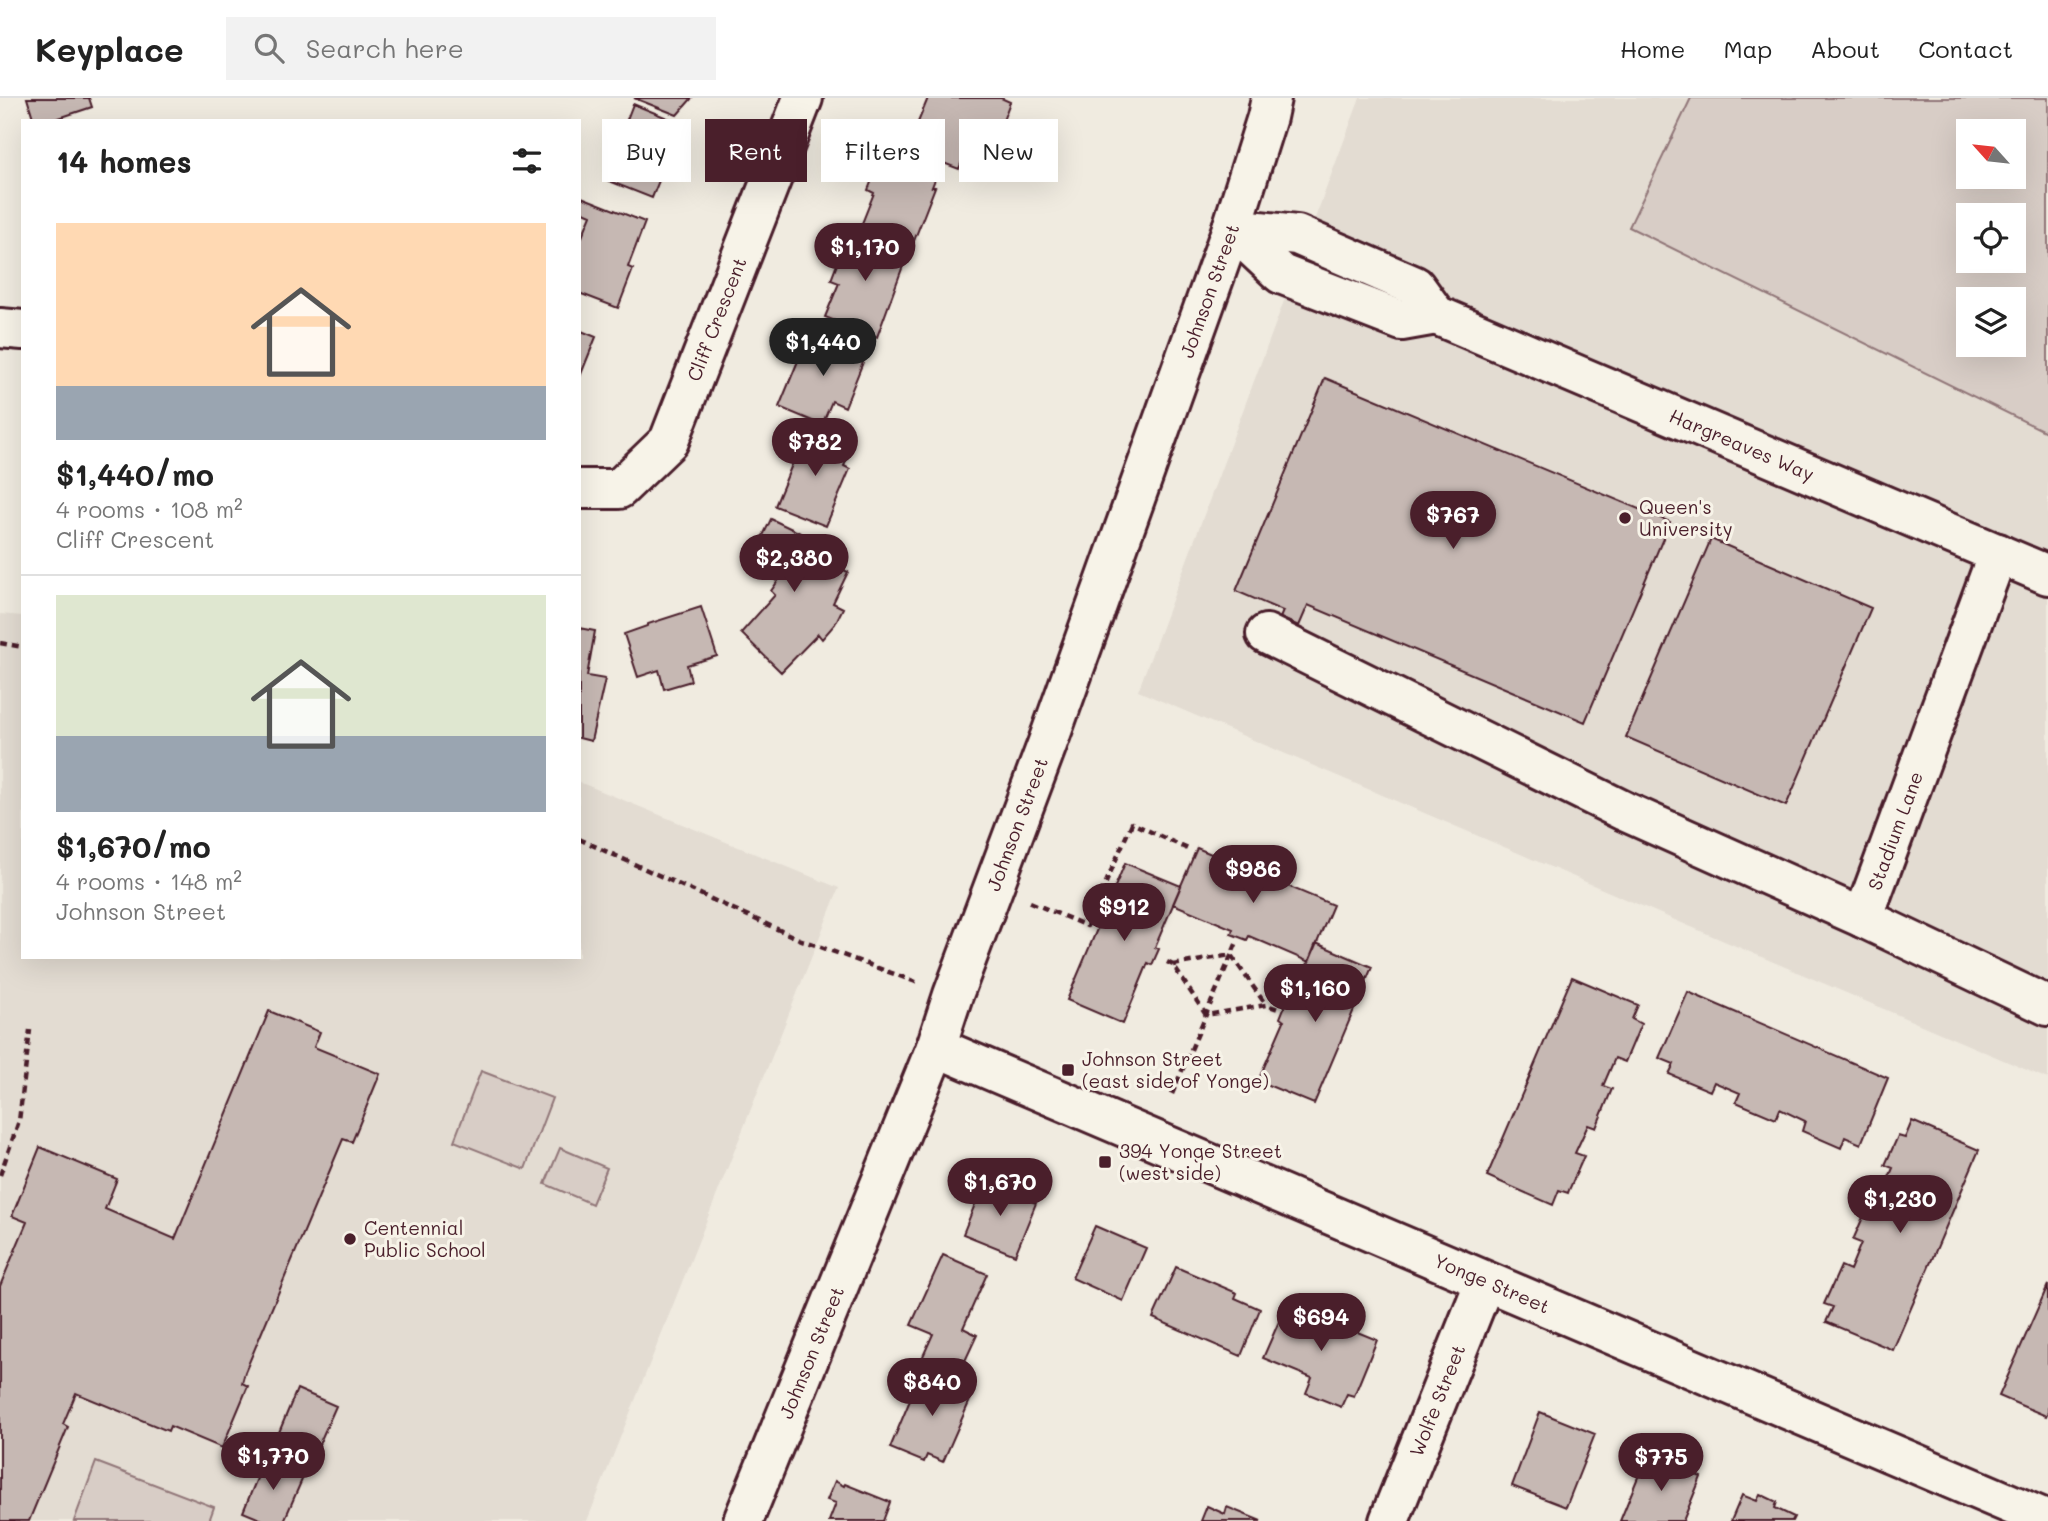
<!DOCTYPE html>
<meta charset="utf-8">
<style>
:root{--surface:#fff;--page:#f2f2f2;--text:#222;--muted:#767676;--line:#e0e0e0;--accent:#4a1f2b}
body{margin:0;font-family:Mali,sans-serif;background:var(--page);color:var(--text);height:100vh;display:flex;flex-direction:column;font-size:26px;white-space:nowrap}
*{box-sizing:border-box;margin:0}
p{font-size:23px;color:var(--muted)}
.icon{flex:none;width:38px;height:38px;fill:none;stroke:currentColor;stroke-width:2;stroke-linecap:round;stroke-linejoin:round}
.map{position:relative;flex:1;overflow:hidden}
.panel{position:absolute;left:21px;top:21px;width:560px;height:840px;display:flex;flex-direction:column;background:var(--surface);border-radius:0px;box-shadow:0 7px 28px #0002}
.panel>*{flex:none}
.hud{position:absolute;left:602px;top:21px;width:665px;height:63px;display:flex;gap:14px}
.needle{width:46px;rotate:297deg}
.fabs{position:absolute;left:1956px;top:21px;display:grid;gap:14px}
.fabs a{display:grid;place-items:center;width:70px;height:70px;border-radius:0px;background:var(--surface);box-shadow:0 7px 28px #0002;font-size:35px}
.price{position:absolute;translate:-50% -60px;padding:0 16px;border-radius:24px;background:var(--accent);color:#fff;font-size:23px;line-height:46px;filter:drop-shadow(0 2px 4px #0008)}
.price::after{content:'';position:absolute;left:50%;top:42px;width:21px;height:16px;margin-left:-10px;background:inherit;clip-path:polygon(0 0,100% 0,50% 100%)}
.price.active{background:#222;color:#fff}
ul{padding:0;list-style:none}
li{display:grid;align-content:center;gap:14px;height:371px;padding:0 35px}
li+li{border-top:2px solid var(--line)}
li span{display:grid;place-items:center;height:217px;border-radius:0px;color:#555}
li>.icon{margin-inline-start:auto}
span .icon{width:126px;height:126px;fill:#fffc;stroke-width:1}
li b{font-size:30px}
h2{display:flex;justify-content:space-between;align-items:center;height:84px;padding:0 35px;font-size:30px}
.tag{padding:0 24px;border-radius:0px;background:var(--surface);box-shadow:0 7px 28px #0002;font-size:24px;line-height:63px}
.tag.active{background:var(--accent);color:#fff}
header{display:flex;align-items:center;gap:42px;box-sizing:border-box;height:98px;padding:0 35px;background:var(--surface);border-bottom:2px solid var(--line)}
header strong{font-size:33px}
nav{display:flex;gap:38px;margin-inline-start:auto;font-size:24px}
.search{width:490px;height:63px;background:var(--page);display:flex;align-items:center;gap:18px;box-sizing:border-box;padding:0 24px;border-radius:0px;color:var(--muted);font-size:26px}
.map>svg:first-child{display:block}
.built{fill:#e3dcd2;fill-rule:evenodd}
.green{fill:#d8cdc6;stroke:#917678;stroke-width:2;fill-rule:evenodd}
.building{fill:#c6b8b3;stroke:#4a1f2b;stroke-width:2}
.lines{fill:none;stroke-linecap:round;stroke-linejoin:round}
.minor-casing{stroke:#4a1f2b;stroke-width:44}
.major-casing{stroke:#4a1f2b;stroke-width:44}
.path{stroke:#4a1f2b;stroke-width:4.5;stroke-dasharray:7 5;stroke-linecap:butt}
.minor{stroke:#f7f3e8;stroke-width:38}
.major{stroke:#f7f3e8;stroke-width:38}
.poi-dot{fill:#4a1f2b;stroke:#f7f3e8;stroke-width:2.5}
.labels{text-anchor:middle;stroke-width:6;stroke-linejoin:round;paint-order:stroke}
.street-label{font-size:19px;fill:#4a1f2b;stroke:#f7f3e8}
.poi-label{font-size:19px;fill:#4a1f2b;stroke:#f7f3e8;text-anchor:start}
</style>
<header>
<strong>Keyplace</strong>
<div class="search"><svg class="icon" aria-label="search" viewBox="0 0 24 24"><circle cx="10" cy="10" r="6"/><path d="M15 15l6 6"/></svg>Search here</div>
<nav><a>Home</a><a>Map</a><a>About</a><a>Contact</a></nav>
</header>
<div class="map">
<svg width="2048" height="1423" viewBox="0 0 2048 1423">
<rect width="100%" height="100%" fill="#f0ebe0"/>
<filter id="ink" filterUnits="userSpaceOnUse"><feTurbulence type="fractalNoise" baseFrequency=".0143" numOctaves="2"/><feDisplacementMap in="SourceGraphic" scale="14" xChannelSelector="R" yChannelSelector="G"/><feConvolveMatrix kernelMatrix="1 2 1 2 8 2 1 2 1" color-interpolation-filters="sRGB"/></filter>
<g filter="url(#ink)">
<path class="built" d="M1360,0H2048V981L1138,593ZM1969,33H2014V79H1969ZM1969,117H2014V163H1969ZM1969,201H2014V247H1969Z
M0,516L23,518V859H579V684L839,790L587,1423H0Z"/>
<path class="green" d="M1691,0H2048V335L1629,129ZM2014,33V79H1969V33ZM2014,117V163H1969V117ZM1969,201H2014V247H1969Z
M481,973L552,1000L525,1071L454,1043Z
M560,1050L607,1070L592,1106L545,1086Z
M96,1364L214,1409L209,1423H74Z"/>
<path class="building" d="M27,0H89L92,9L50,23H34Z
M634,0H692L677,17Z
M928,0H1001L1010,4L995,44L974,35L959,71L907,51Z
M633,6L682,26L652,100L604,81Z
M885,49L939,71L932,89H935L912,148L861,128L874,95L868,92Z
M579,98L645,124L628,169L633,171L618,210L579,195V146L591,117L579,112Z
M850,132L908,154L877,239L825,219L839,185L831,182Z
M579,232L596,239L579,281Z
M817,234L867,254L845,309L832,303L822,327L779,309L800,258L805,261Z
M1325,280L1670,424L1585,624L1308,507L1299,528L1280,520L1283,513L1236,493Z
M807,330L852,349L844,368L850,371L826,428L775,408Z
M771,421L838,453L831,466L848,474L833,505L843,510L835,526L822,541L818,536L781,574L741,535L775,497L771,493L778,483L748,469Z
M1711,441L1871,510L1786,708L1626,639Z
M701,509L717,558L687,567L691,583L664,591L659,572L638,579L624,536L647,528L648,526Z
M579,530L595,533L587,578L605,581L591,643L579,640Z
M1197,750L1333,807L1309,864L1249,838L1247,842L1231,836L1233,831L1173,806Z
M1125,765L1181,788L1155,849L1159,851L1152,867L1148,865L1123,926L1067,902Z
M1316,845L1372,869L1314,1006L1258,983L1284,923L1280,920L1286,905L1291,907Z
M1572,879L1638,907L1632,921L1641,926L1625,964L1615,960L1603,988L1612,991L1596,1030L1588,1027L1575,1055L1584,1058L1569,1092L1568,1095L1559,1092L1553,1107L1487,1078Z
M1688,894L1888,980L1861,1046L1845,1039L1841,1050L1802,1033L1805,1023L1780,1011L1776,1021L1736,1004L1740,995L1714,984L1710,993L1669,976L1674,966L1659,960Z
M269,913L320,934L314,949L380,976L352,1044L343,1041L245,1274L242,1285L248,1288L222,1350L170,1328L168,1333L76,1295L63,1326L68,1329L29,1423H0V1188L27,1124L12,1118L40,1049L117,1081L105,1111L175,1141Z
M1912,1023L1979,1052L1893,1252L1826,1224L1833,1209L1824,1206L1841,1168L1850,1172L1861,1145L1853,1142L1871,1101L1878,1105L1882,1096L1893,1070L1885,1067L1898,1038L1905,1040Z
M984,1084L1036,1105L1015,1157L963,1136Z
M1095,1128L1146,1150L1123,1203L1072,1180Z
M943,1157L987,1176L963,1230L977,1237L965,1263L963,1262L955,1281L920,1265L933,1236L911,1227Z
M1176,1169L1237,1195L1235,1200L1260,1211L1241,1258L1153,1220Z
M2048,1187V1314L2046,1318L1999,1298Z
M1287,1205L1377,1242L1354,1298L1347,1296L1341,1309L1306,1295L1312,1280L1263,1260Z
M923,1271L974,1293L943,1364L927,1357L924,1364L890,1350Z
M297,1291L336,1308L313,1360L275,1344Z
M1540,1314L1595,1336L1566,1409L1512,1388Z
M1647,1357L1701,1379L1683,1423H1620Z
M265,1361L304,1377L284,1423H265L243,1414Z
M835,1383L844,1388L845,1386L890,1404L883,1423H829L836,1405L827,1402Z
M1760,1396L1777,1404L1775,1410L1794,1419L1792,1423H1731L1742,1397L1757,1403Z
M1207,1408L1225,1416L1227,1409L1261,1423H1201Z"/>
<g class="lines">
<g class="minor-casing">
<g id="minor">
<path id="s1" d="M1232,130L1297,137L1415,188L1436,217L2048,477"/>
<path d="M1232,130L1281,176L1402,223L1436,217"/>
<path d="M0,230L23,232"/>
<path id="s2" d="M579,391H619L669,343L803,0"/>
<path d="M1266,536L1624,713L1863,820L2048,908"/>
<path id="s3" d="M1863,820L1998,455"/>
<path id="s4" d="M936,949L2048,1422"/>
<path id="s5" d="M1389,1423L1485,1183"/>
</g>
</g>
<g class="major-casing">
<g id="major">
<path id="s6" d="M743,1423L936,949L953,897L1048,644L1232,130L1267,19L1271,0"/>
</g>
</g>
<path class="path" d="M0,545L23,549
M579,741L799,841L916,884
M1030,804L1087,828L1132,725L1190,752
M1167,864L1173,867L1206,917L1266,907L1278,911
M1173,867L1231,857L1266,907
M1172,996L1237,844
M0,1077L19,1023L30,932"/>
<use href="#minor" class="minor"/>
<use href="#major" class="major"/>
</g>
</g>
<g class="poi-dot">
<circle cx="1625" cy="420" r="7"/>
<rect x="1061" y="965" width="14" height="14" rx="3.5"/>
<rect x="1098" y="1057" width="14" height="14" rx="3.5"/>
<circle cx="350" cy="1141" r="7"/>
</g>
<g class="labels">
<g class="street-label">
<text dy="7" stroke="none"><textPath href="#s6" startOffset="1316">Johnson Street</textPath></text>
<text dy="7" stroke="none"><textPath href="#s2" startOffset="240">Cliff Crescent</textPath></text>
<text dy="7" stroke="none"><textPath href="#s1" startOffset="562">Hargreaves Way</textPath></text>
<text dy="7" stroke="none"><textPath href="#s6" startOffset="749">Johnson Street</textPath></text>
<text dy="7" stroke="none"><textPath href="#s3" startOffset="93">Stadium Lane</textPath></text>
<text dy="7" stroke="none"><textPath href="#s4" startOffset="604">Yonge Street</textPath></text>
<text dy="7" stroke="none"><textPath href="#s6" startOffset="182">Johnson Street</textPath></text>
<text dy="7" stroke="none"><textPath href="#s5" startOffset="130">Wolfe Street</textPath></text>
</g>
<g class="poi-label">
<text x="1639" y="416">Queen's<tspan x="1639" dy="22">University</tspan></text>
<text x="1082" y="968">Johnson Street<tspan x="1082" dy="22">(east side of Yonge)</tspan></text>
<text x="1119" y="1060">394 Yonge Street<tspan x="1119" dy="22">(west side)</tspan></text>
<text x="364" y="1137">Centennial<tspan x="364" dy="22">Public School</tspan></text>
</g>
</g>
</svg>
<div class="fabs">
<a><svg class="needle" viewBox="-14 -14 28 28"><path d="M0-13l5 13h-10z" fill="#e53935"/><path d="M0 13l5-13h-10z" fill="#767676"/></svg></a>
<a><svg class="icon" aria-label="locate" viewBox="0 0 24 24"><circle cx="12" cy="12" r="6"/><path d="M12 2v4M12 18v4M2 12h4M18 12h4"/></svg></a>
<a><svg class="icon" aria-label="layers" viewBox="0 0 24 24"><path d="M12 4l9 5-9 5-9-5zM3 14l9 5 9-5"/></svg></a>
</div>
<b class="price" style="left:865px;top:185px">$1,170</b>
<b class="price active" style="left:823px;top:280px">$1,440</b>
<b class="price" style="left:815px;top:380px">$782</b>
<b class="price" style="left:1453px;top:453px">$767</b>
<b class="price" style="left:794px;top:496px">$2,380</b>
<b class="price" style="left:1253px;top:807px">$986</b>
<b class="price" style="left:1124px;top:845px">$912</b>
<b class="price" style="left:1315px;top:926px">$1,160</b>
<b class="price" style="left:1000px;top:1120px">$1,670</b>
<b class="price" style="left:1900px;top:1137px">$1,230</b>
<b class="price" style="left:1321px;top:1255px">$694</b>
<b class="price" style="left:932px;top:1320px">$840</b>
<b class="price" style="left:273px;top:1394px">$1,770</b>
<b class="price" style="left:1661px;top:1395px">$775</b>
<div class="hud">
<a class="tag">Buy</a>
<a class="tag active">Rent</a>
<a class="tag">Filters</a>
<a class="tag">New</a>
</div>
<section class="panel">
<h2>14 homes<svg class="icon" aria-label="filters" viewBox="0 0 24 24"><path d="M4 7h16M4 17h16"/><circle cx="9" cy="7" r="2"/><circle cx="15" cy="17" r="2"/></svg></h2>
<ul>
<li><span style="background:linear-gradient(#ffd9b3 75%,#9aa5b1 0)"><svg class="icon" aria-label="home" viewBox="0 0 24 24"><path d="M3 11l9-7 9 7M6 9v11h12V9"/></svg></span><div><b>$1,440/mo</b><p>4 rooms · 108 m²</p><p>Cliff Crescent</p></div></li>
<li><span style="background:linear-gradient(#dfe7d0 65%,#9aa5b1 0)"><svg class="icon" aria-label="home" viewBox="0 0 24 24"><path d="M3 11l9-7 9 7M6 9v11h12V9"/></svg></span><div><b>$1,670/mo</b><p>4 rooms · 148 m²</p><p>Johnson Street</p></div></li>
</ul>
</section>
</div>
